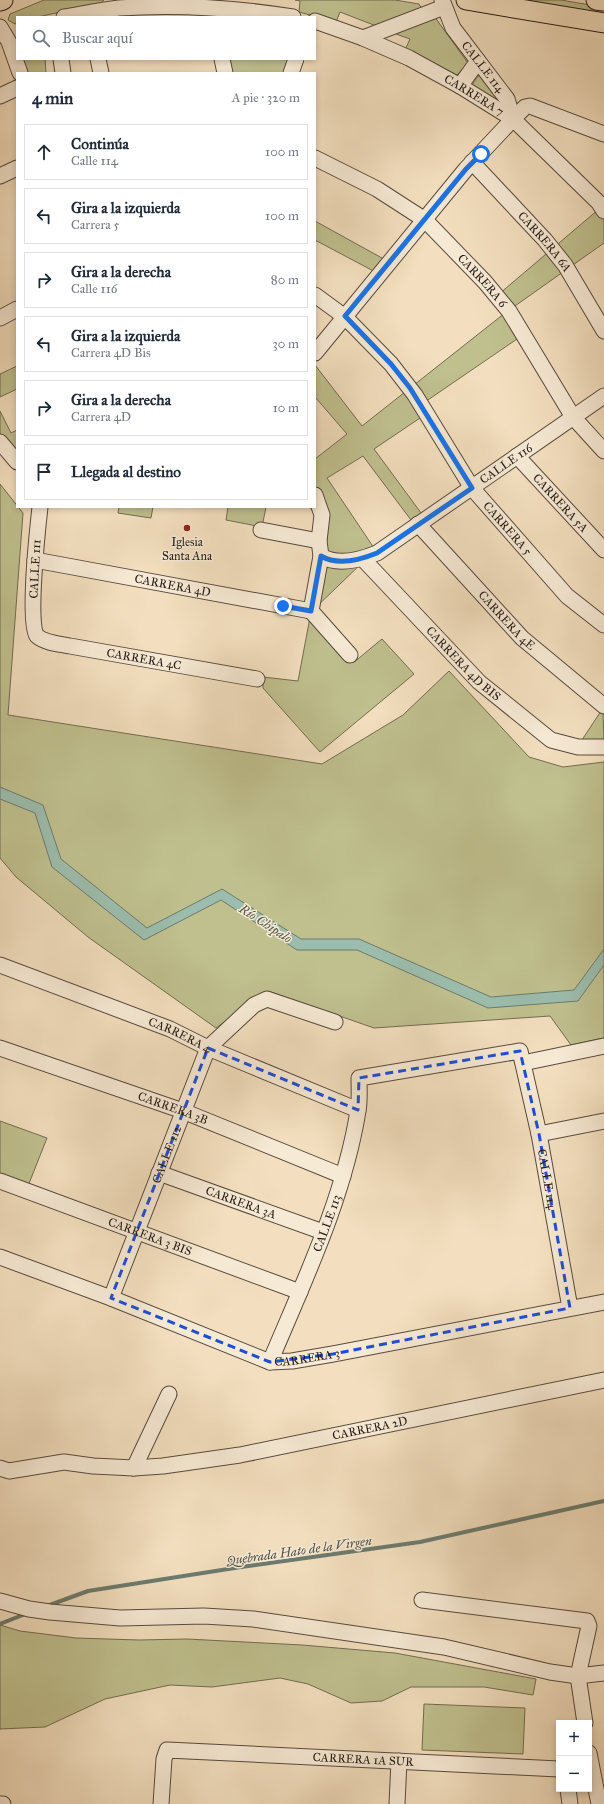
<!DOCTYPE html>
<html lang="es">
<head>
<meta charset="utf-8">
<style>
	body { margin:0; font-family:"IM FELL Great Primer",serif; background:#f2f2f3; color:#1f2937 }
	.controls { position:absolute; right:12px; bottom:12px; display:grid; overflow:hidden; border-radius:0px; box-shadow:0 2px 6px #0003 }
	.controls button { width:36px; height:36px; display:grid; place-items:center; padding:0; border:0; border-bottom:1px solid #e0e1e3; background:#fff; color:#1f2937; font:20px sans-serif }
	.stop { position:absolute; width:12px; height:12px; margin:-9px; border:3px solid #1a73e8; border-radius:50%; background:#fff }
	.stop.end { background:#1a73e8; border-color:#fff; box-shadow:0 1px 4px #0008 }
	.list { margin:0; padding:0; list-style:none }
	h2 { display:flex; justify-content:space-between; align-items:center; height:52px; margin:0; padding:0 16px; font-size:17px }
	h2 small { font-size:13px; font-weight:400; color:#747a83 }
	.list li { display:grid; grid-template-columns:26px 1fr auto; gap:12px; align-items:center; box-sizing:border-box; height:56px; margin:0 8px 8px; padding:0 8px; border:1px solid #e0e1e3; border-radius:0px }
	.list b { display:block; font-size:15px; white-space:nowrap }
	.list p { margin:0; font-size:13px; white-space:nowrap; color:#747a83 }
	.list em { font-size:13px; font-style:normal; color:#747a83 }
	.icon { flex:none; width:22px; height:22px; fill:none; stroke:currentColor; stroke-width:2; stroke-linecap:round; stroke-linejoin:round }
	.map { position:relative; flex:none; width:604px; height:1804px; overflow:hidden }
	.search { position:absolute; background:#fff; box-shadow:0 2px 6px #0003; left:16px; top:16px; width:300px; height:44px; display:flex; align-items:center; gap:10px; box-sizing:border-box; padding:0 14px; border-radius:0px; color:#747a83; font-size:15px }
	.panel { position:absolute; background:#fff; box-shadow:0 2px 6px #0003; left:16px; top:72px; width:300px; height:436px; border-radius:0px }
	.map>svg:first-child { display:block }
	.green { fill:#c0c08f; stroke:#726c51 }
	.water { fill:#9cbdad; stroke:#6c7b6f }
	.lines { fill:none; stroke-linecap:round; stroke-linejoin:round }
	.stream { stroke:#6c7b6f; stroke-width:4 }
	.minor-casing { stroke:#584a3e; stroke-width:17 }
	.major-casing { stroke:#241913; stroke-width:21 }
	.minor { stroke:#f7ead5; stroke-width:15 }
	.major { stroke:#f3dfbf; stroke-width:19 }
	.route { stroke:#1a73e8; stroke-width:5 }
	.marked { fill:none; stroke:#1d4ed8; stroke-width:3; stroke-dasharray:8 5; stroke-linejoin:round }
	.poi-dot { fill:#8f2418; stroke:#f7ead5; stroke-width:1.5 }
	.labels { text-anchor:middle; stroke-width:3; stroke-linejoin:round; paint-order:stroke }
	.street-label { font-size:12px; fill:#241913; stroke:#f7ead5 }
	.poi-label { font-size:12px; fill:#241913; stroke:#f7ead5 }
	.water-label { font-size:13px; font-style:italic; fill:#4e5249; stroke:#f7ead5 }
</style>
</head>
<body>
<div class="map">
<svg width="604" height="1804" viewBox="0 0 604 1804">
	<rect width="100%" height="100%" fill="#f3dfbf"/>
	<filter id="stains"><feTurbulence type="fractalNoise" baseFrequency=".005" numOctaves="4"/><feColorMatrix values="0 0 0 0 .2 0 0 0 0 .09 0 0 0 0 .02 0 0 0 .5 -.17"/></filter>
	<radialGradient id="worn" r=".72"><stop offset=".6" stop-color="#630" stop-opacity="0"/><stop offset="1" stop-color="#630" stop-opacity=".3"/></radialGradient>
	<!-- green -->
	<g class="green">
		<polygon points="44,0 104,0 101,3 38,17 17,17 17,23 15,24 8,20 10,14"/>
		<polygon points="295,0 395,0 419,4 422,9 379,27 340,12 336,22 299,12 300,1"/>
		<polygon points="516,0 561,0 602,7 600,14"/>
		<polygon points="434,16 468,63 457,75 405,50 410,39 396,34 395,32"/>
		<polygon points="21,59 45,59 46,73 24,73"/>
		<polygon points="217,59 290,59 287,73 219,73"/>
		<polygon points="478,76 480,76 499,101 499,103 472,85"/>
		<polygon points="599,209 604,216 604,243 505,313 520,337 419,406 423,416 374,449 427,521 417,528 363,456 327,478 378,554 364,561 311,612 353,663 382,639 414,674 320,752 263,688 263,677 298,681 311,612 318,509 305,507 315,507 315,459 347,434 315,397 315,365 362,426 505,313 492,300"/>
		<polygon points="315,221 391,263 381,275 315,240"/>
		<polygon points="17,366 17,389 0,397 0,374"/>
		<polygon points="0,411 11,433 17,430 17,469 0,450"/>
		<polygon points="0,484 23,513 8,715 322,764 403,715 449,671 529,757 563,767 604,762 604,1038 571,1045 550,1016 374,1028 268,991 216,1028 88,937 16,877 0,858"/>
		<polygon points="119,507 153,507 151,518 118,513"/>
		<polygon points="228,507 266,507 262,527 226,520"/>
		<polygon points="603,708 604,747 576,749"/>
		<polygon points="0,1121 47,1138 28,1186 0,1175"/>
		<polygon points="0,1625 20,1631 76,1638 139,1640 187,1639 302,1645 395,1653 536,1679 533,1695 484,1687 411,1687 382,1701 351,1703 308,1684 280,1678 212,1687 170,1685 105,1699 45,1727 0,1729"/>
		<polygon points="424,1704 525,1708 523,1754 422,1750"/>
	</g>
	<!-- water -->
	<polygon class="water" points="0,787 43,805 61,859 147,928 222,889 301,939 359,939 491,997 574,990 604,949 604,965 578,1001 488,1008 357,950 297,950 221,900 144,940 52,867 35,813 0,799"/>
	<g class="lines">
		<!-- stream -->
		<g class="stream">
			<polyline points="47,1606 88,1591 241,1567 420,1542 604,1501"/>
			<polyline points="0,1624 28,1613"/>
		</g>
		<defs>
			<g id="minor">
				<path d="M 64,17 C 82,14 101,10 119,8 C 176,4 236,8 293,17"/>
				<path id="s1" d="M 315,21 L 363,38 L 409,58 L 460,86 L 513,119 L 599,203 L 604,211"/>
				<polyline points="0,27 9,42 20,73"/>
				<polyline points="363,38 444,7"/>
				<polyline points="61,59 63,73"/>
				<polyline points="98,59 101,73"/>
				<polyline points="222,59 225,73"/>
				<polyline points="291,73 296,59"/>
				<polyline points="460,86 478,61"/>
				<polyline points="0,96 17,88"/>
				<polyline points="513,119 525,107 530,106 604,134"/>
				<path id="s2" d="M 315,158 L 377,189 L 425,220 L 485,282 L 509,311 L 573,417 L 604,451"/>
				<path id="s3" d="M 472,162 L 545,240 L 565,265 L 604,331"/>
				<polyline points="0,176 17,168"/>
				<path id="s4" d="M 315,295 L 345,317 L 391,364 L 415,395 L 472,488 L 567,596 L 604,625"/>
				<polyline points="0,318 17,309"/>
				<polyline points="315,353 466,169 513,119 507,99 453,28 442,0"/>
				<polyline points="0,442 17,462"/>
				<path id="s5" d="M 517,456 L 604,550"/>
				<path id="s6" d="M 40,507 C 38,525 27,627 37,636 C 45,643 60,644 70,646 L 257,679"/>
				<path id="s7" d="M 418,524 L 522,638 L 604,706"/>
				<polyline points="261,530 319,541"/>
				<path id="s8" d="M 321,556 C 338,566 360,560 377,553 L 604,396"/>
				<path id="s9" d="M 363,559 L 479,682 L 551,740 L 578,747 L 604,747"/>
				<path id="s10" d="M 35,560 L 311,611"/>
				<polyline points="311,611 321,556 319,541 322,515 315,495"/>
				<polyline points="311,611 350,655"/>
				<path id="s11" d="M 0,965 L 170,1029 L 208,1048 L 358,1110"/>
				<path id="s12" d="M 0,1048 L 183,1111 L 343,1176"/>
				<polyline points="523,1063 604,1046"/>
				<polyline points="539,1134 604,1121"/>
				<path id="s13" d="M 159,1173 L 323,1232"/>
				<path id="s14" d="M 0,1181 L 300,1292"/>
				<path id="s15" d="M 0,1257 L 111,1298 L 270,1362 L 292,1361 L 333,1354 L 604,1302"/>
				<path id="s16" d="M 111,1298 L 208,1048 L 254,1005 L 267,999 L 335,1022"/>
				<path id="s17" d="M 270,1362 C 304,1281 344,1198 358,1111 C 360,1100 359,1089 359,1078 L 520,1051 L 539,1134 L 570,1308"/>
				<path id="s18" d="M 0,1468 L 9,1471 L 64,1462 L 93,1466 L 134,1468 L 163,1466 L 240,1455 L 604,1380"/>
				<polyline points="134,1468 169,1394"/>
				<polyline points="422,1600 587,1621 589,1626 578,1676 585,1723"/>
				<polyline points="0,1601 29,1609 50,1612 120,1618 204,1616 253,1619 444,1647 550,1672 578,1676 604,1673"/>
				<polyline points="589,1753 599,1804"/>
				<polyline points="568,1789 570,1804"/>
				<polyline points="0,1804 3,1804"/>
				<path id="s19" d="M 161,1804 L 164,1759 L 167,1750 L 559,1769"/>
				<polyline points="397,1804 399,1761"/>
			</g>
			<g id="major">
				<polyline points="466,0 604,23"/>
				<polyline points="596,0 604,1"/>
				<polyline points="0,1 3,0"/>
			</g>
		</defs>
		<!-- minor casing -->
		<use href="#minor" class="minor-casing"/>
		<!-- major casing -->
		<use href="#major" class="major-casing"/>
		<!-- minor -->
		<use href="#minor" class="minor"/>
		<!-- major -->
		<use href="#major" class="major"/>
	</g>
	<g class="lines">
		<!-- route -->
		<path class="route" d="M 283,606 L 311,611 L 321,556 C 338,566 360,560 377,553 L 472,488 L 410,388 L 391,364 L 345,316 L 466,169 L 481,154"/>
	</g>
	<!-- marked area -->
	<path class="marked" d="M 208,1048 L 358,1110 L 359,1078 L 520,1051 L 539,1134 L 570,1308 L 333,1354 L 270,1362 L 111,1298 Z"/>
	<!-- markers -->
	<circle class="poi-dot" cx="187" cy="528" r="4"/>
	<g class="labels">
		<!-- street labels -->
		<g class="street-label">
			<text transform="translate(483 67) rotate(52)" y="4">CALLE 114</text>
			<text dy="4" stroke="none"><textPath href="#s1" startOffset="176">CARRERA 7</textPath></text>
			<text dy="4" stroke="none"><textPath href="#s3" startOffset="108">CARRERA 6A</textPath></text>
			<text dy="4" stroke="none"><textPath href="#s2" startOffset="210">CARRERA 6</textPath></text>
			<text dy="4" stroke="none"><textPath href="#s8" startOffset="215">CALLE 116</textPath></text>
			<text dy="4" stroke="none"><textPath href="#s5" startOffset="64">CARRERA 5A</textPath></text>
			<text dy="4" stroke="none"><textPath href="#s4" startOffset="305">CARRERA 5</textPath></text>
			<text transform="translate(35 569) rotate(-87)" y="4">CALLE 111</text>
			<text dy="4" stroke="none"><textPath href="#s10" startOffset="140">CARRERA 4D</textPath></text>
			<text dy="4" stroke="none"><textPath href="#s7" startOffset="131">CARRERA 4E</textPath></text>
			<text dy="4" stroke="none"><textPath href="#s6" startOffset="240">CARRERA 4C</textPath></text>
			<text dy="4" stroke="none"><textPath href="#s9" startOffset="145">CARRERA 4D BIS</textPath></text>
			<text dy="4" stroke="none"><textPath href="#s11" startOffset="193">CARRERA 4</textPath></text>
			<text dy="4" stroke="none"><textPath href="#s12" startOffset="183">CARRERA 3B</textPath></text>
			<text dy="4" stroke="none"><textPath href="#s16" startOffset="154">CALLE 112</textPath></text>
			<text dy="4" stroke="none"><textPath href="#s17" startOffset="594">CALLE 114</textPath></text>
			<text dy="4" stroke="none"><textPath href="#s13" startOffset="87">CARRERA 3A</textPath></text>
			<text dy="4" stroke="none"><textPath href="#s17" startOffset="150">CALLE 113</textPath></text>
			<text dy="4" stroke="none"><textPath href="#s14" startOffset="160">CARRERA 3 BIS</textPath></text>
			<text dy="4" stroke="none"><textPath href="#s15" startOffset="327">CARRERA 3</textPath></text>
			<text dy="4" stroke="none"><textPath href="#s18" startOffset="375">CARRERA 2D</textPath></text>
			<text dy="4" stroke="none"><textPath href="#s19" startOffset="251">CARRERA 1A SUR</textPath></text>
		</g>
		<!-- poi labels -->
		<g class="poi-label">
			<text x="187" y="546">Iglesia<tspan x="187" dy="14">Santa Ana</tspan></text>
		</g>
		<!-- water labels -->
		<g class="water-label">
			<text transform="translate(266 923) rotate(33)" y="5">Río Chipalo</text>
			<text transform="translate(299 1550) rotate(-8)" y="5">Quebrada Hato de la Virgen</text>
		</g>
	</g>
	<rect width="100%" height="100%" filter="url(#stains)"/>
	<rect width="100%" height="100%" fill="url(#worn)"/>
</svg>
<div class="controls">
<button>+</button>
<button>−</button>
</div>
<div class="stop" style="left:481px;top:154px"></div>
<div class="stop end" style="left:283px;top:606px"></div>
<div class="search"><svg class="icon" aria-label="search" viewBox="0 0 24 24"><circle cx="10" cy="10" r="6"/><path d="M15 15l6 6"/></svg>Buscar aquí</div>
<section class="panel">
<h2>4 min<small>A pie · 320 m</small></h2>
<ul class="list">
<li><svg class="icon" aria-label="ahead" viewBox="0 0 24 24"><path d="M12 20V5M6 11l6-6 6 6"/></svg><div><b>Continúa</b><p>Calle 114</p></div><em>100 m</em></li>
<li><svg class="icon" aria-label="left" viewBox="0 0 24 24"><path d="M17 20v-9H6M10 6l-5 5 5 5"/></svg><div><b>Gira a la izquierda</b><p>Carrera 5</p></div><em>100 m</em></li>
<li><svg class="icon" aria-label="right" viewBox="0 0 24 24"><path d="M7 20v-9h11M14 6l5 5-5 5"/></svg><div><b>Gira a la derecha</b><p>Calle 116</p></div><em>80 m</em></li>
<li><svg class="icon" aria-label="left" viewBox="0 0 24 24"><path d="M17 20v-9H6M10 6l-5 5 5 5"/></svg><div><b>Gira a la izquierda</b><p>Carrera 4D Bis</p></div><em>30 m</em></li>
<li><svg class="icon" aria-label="right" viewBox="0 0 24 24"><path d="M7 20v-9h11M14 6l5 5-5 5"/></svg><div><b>Gira a la derecha</b><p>Carrera 4D</p></div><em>10 m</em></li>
<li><svg class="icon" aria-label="arrive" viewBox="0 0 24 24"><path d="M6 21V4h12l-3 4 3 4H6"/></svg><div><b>Llegada al destino</b></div></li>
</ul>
</section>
</div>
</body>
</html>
